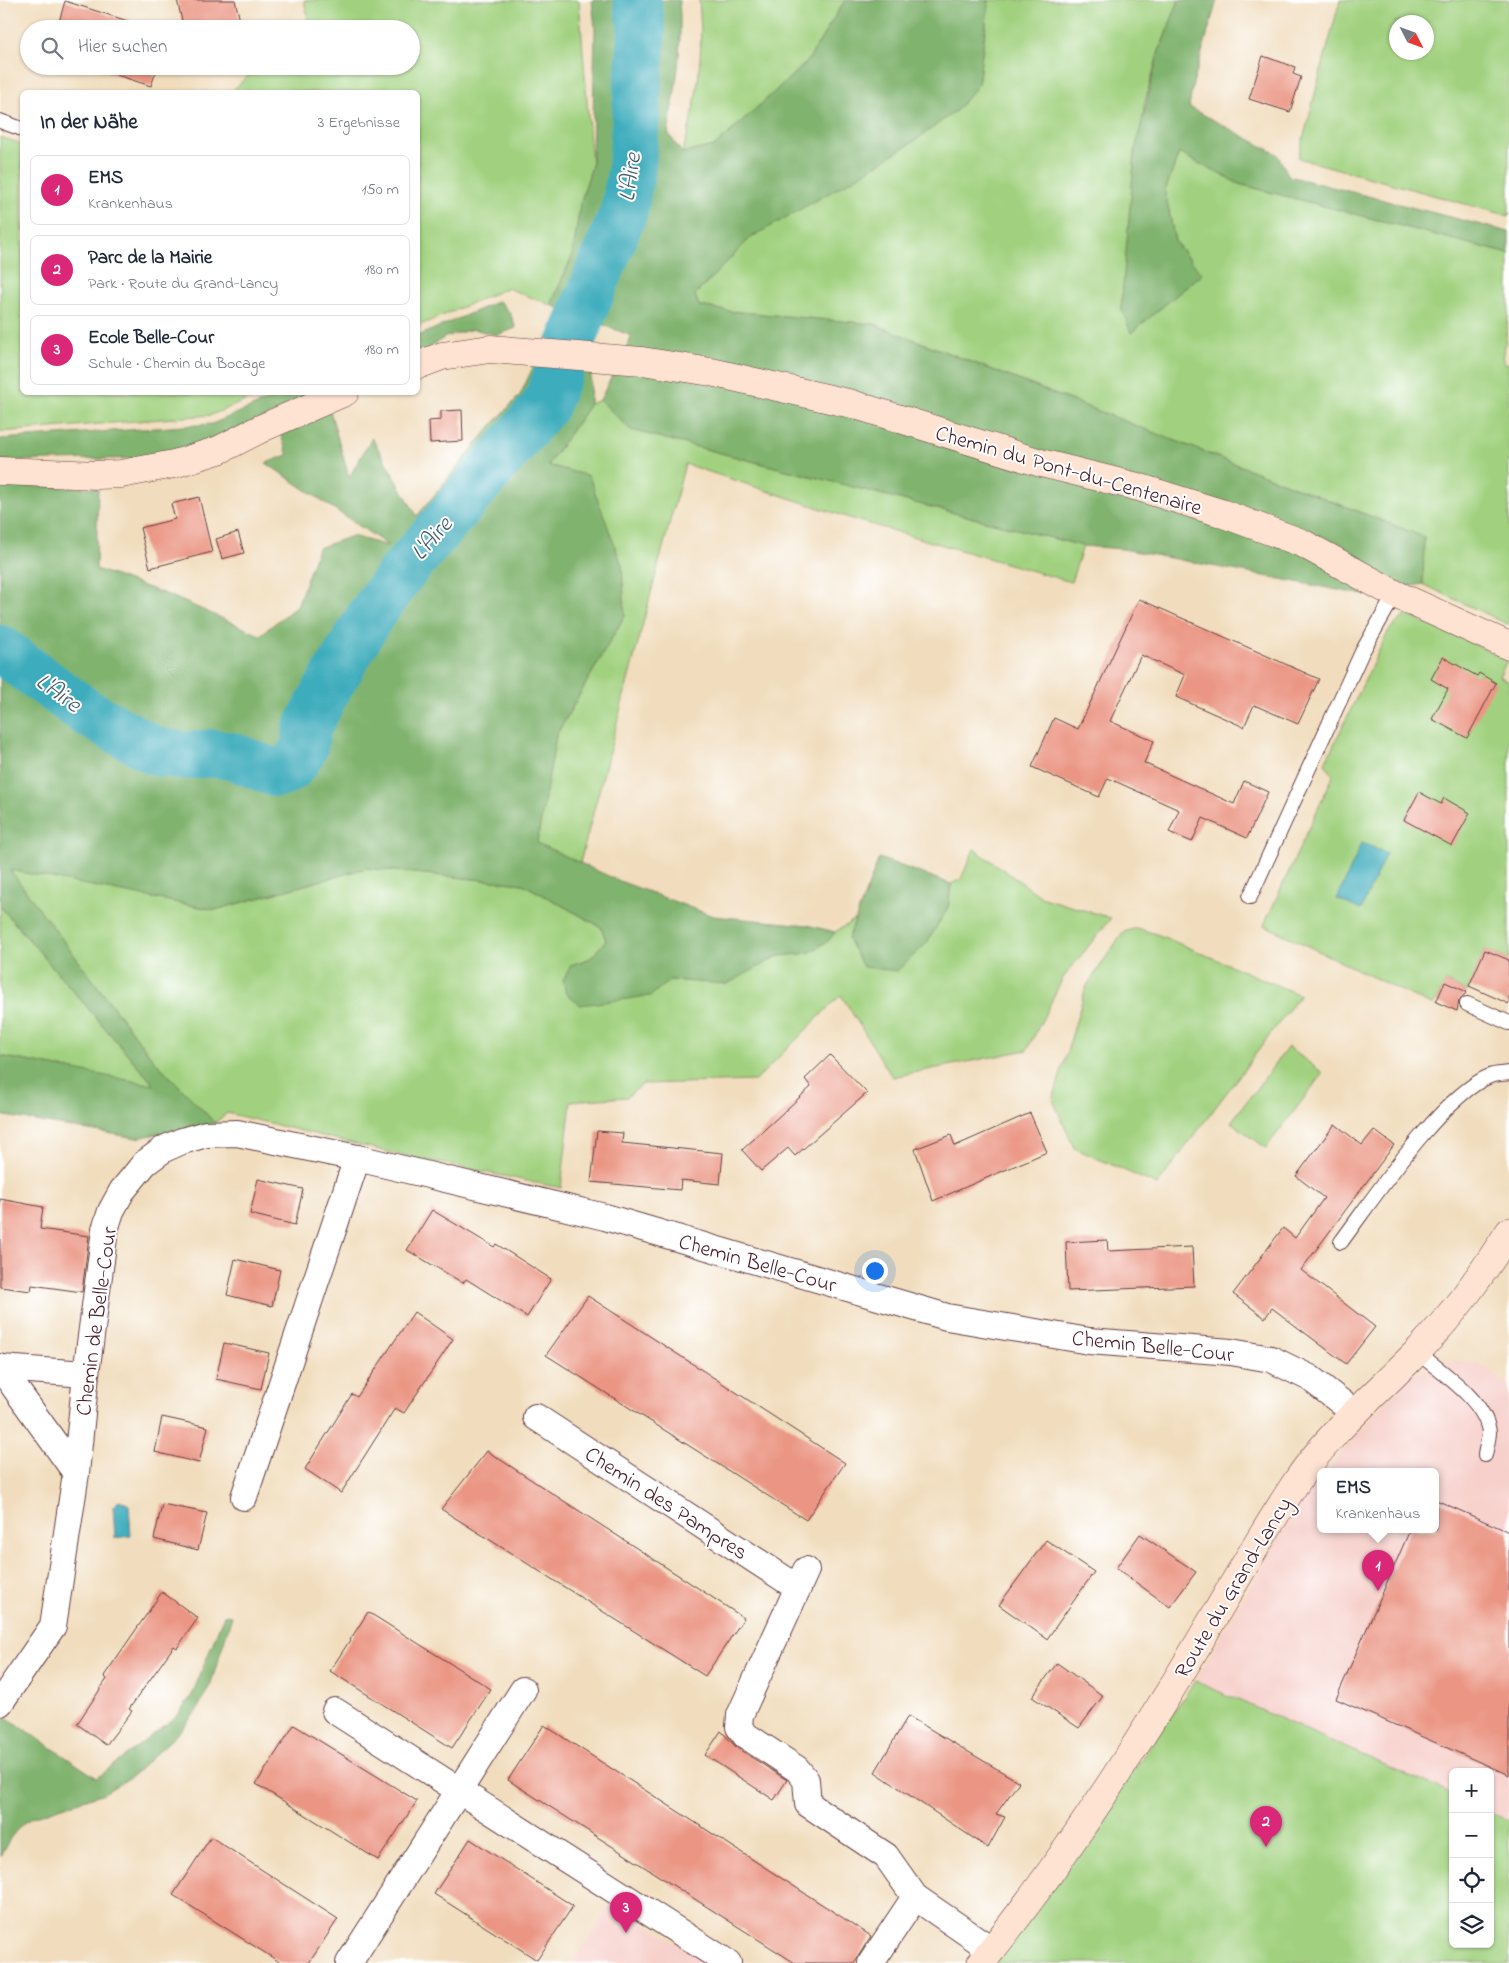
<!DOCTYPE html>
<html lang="de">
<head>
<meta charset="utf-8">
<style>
	body { margin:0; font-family:"Indie Flower",sans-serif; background:#f2f2f3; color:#1f2937 }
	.controls { position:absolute; right:15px; bottom:15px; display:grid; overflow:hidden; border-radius:8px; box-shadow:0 1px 4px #0004 }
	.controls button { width:45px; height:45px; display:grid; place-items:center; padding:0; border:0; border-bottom:1px solid #e0e1e3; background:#fff; color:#1f2937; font:25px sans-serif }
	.compass { position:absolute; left:1389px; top:15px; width:45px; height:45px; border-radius:50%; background:#fff; box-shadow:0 1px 4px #0004; rotate:132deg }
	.you { position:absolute; left:874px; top:1270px; width:18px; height:18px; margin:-12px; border:4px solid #fff; border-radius:50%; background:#1a73e8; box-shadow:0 0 0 8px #1a73e833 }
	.badge { display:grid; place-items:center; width:32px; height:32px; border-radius:50%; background:#db2777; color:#fff; font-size:16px; font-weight:700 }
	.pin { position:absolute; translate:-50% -41px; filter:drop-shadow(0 1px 2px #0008) }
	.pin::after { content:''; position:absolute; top:26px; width:18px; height:15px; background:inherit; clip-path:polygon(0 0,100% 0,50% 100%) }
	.popup { position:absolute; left:1317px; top:1468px; width:122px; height:65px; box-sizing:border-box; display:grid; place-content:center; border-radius:8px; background:#fff; filter:drop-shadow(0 1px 4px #0005); font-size:16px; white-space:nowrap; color:#747a83 }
	.popup b { font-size:19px; color:#1f2937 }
	.popup::after { content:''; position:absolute; left:50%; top:100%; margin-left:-10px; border:10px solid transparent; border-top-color:#fff }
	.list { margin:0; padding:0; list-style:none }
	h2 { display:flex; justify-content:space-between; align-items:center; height:65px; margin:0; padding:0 20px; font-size:21px }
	h2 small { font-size:16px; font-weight:400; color:#747a83 }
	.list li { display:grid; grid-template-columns:32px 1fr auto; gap:15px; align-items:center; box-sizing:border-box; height:70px; margin:0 10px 10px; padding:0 10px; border:1px solid #e0e1e3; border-radius:8px }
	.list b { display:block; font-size:19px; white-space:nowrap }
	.list p { margin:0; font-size:16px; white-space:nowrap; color:#747a83 }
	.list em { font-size:16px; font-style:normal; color:#747a83 }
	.icon { flex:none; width:28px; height:28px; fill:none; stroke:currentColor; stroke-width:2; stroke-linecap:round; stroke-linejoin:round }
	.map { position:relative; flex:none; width:1509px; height:1963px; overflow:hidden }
	.search { position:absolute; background:#fff; box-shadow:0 1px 4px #0004; left:20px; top:20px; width:400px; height:55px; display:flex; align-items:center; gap:12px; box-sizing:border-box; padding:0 18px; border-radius:28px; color:#747a83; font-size:19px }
	.panel { position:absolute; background:#fff; box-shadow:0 1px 4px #0004; left:20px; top:90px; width:400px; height:305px; border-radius:8px }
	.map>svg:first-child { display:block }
	.built { fill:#f7d0cb }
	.green { fill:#a1d17f; stroke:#767855; fill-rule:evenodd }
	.forest { fill:#80b36e; stroke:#65694c }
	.water { fill:#3eacbc; stroke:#446674 }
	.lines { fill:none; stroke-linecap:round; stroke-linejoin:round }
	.river { stroke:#3eacbc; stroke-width:48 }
	.building { fill:#eb9684 }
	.lane-casing { stroke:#633c41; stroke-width:16 }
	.street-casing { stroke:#633c41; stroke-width:28 }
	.secondary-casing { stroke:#633c41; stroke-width:29 }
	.lane { stroke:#fff; stroke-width:14 }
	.street { stroke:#fff; stroke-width:26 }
	.secondary { stroke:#fee3d2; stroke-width:28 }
	.labels { text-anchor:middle; stroke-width:4; stroke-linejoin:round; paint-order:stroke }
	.street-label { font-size:22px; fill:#4a1f2b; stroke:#fff }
	.water-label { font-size:24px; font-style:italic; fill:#455e6c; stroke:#fff }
</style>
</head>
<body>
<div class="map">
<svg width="1509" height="1963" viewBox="0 0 1509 1963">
	<rect width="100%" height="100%" fill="#fff"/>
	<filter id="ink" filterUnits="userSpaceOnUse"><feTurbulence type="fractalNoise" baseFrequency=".02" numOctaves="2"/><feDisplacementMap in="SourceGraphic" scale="10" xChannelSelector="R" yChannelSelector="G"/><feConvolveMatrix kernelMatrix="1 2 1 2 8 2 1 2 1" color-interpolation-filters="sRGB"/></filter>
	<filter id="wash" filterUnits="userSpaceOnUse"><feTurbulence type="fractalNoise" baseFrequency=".0096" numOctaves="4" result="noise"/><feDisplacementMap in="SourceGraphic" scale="20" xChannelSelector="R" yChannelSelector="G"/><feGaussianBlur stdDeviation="1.12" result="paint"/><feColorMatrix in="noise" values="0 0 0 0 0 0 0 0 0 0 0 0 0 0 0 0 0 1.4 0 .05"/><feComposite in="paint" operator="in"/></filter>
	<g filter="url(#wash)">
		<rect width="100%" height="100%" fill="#f1ddbd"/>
		<!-- built -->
		<g class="built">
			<polygon points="1454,1361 1479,1363 1509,1385 1509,1820 1490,1812 1490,1772 1453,1772 1453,1795 1195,1681 1300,1501 1320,1478 1320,1530 1436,1530 1436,1472 1325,1472 1410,1375"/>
			<polygon points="612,1902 707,1963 573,1963"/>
		</g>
		<!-- green -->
		<g class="green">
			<polygon points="304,0 579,0 592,166 580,204 573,254 551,305 507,288 418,326 418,92 231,92 258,66 411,66 411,29 297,29 308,18"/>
			<path d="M 699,0 L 845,0 L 807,62 L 715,146 L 682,153 C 698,103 704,53 699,0 Z"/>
			<polygon points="989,0 1179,0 1158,54 1144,105 1131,332 1202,274 1175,242 1165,191 1179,153 1239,184 1509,254 1509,310 1503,362 1509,364 1509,625 1423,584 1424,537 874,324 728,311 699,306 695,295 750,238 916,140 978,85"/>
			<path d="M 1340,0 L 1509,0 L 1509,216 L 1298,158 ZM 1396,22 L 1426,22 L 1426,52 L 1396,52 Z"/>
			<polygon points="0,137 22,144 22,392 264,393 211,415 0,432"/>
			<polygon points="600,400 631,430 1083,546 1071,582 859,521 685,464 580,863 536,843 556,736 625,615 548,465 590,404"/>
			<polygon points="1406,615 1508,659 1499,676 1509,682 1509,960 1485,950 1467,992 1446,982 1433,1006 1264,925 1333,776 1325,763 1389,630"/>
			<polygon points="974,849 1043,898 1111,918 1063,978 1027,1050 892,1077 841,995 755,1081 643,1084 627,1097 571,1101 561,1188 397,1154 227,1113 215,1123 151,1057 9,869 215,910 366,868 523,884 601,927 606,940 591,958 571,965 650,996 670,980 727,984 778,956 809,953 829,940 835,932 856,919 848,939 948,908 951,884 961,879"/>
			<polygon points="0,906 155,1086 0,1056"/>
			<polygon points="1137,928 1159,935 1300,995 1157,1185 1074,1148 1053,1100 1086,987 1123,932"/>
			<polygon points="1288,1047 1323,1073 1266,1148 1231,1122"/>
			<polygon points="1195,1681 1453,1795 1453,1944 1490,1944 1490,1812 1509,1820 1509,1963 993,1963 1061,1875"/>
		</g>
		<!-- forest -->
		<g class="forest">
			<path d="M 592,0 L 679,0 C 683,45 676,89 668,133 L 682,153 L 715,146 L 807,62 L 845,0 L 989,0 L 978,85 L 957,110 L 916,140 L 852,180 L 750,238 L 695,295 L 699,306 L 728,311 L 873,324 L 1424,537 L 1423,584 L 1364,595 L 1123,549 L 1083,546 L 631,430 L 600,400 L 632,336 L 551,305 L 573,254 L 580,204 L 592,166 L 595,28 Z"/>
			<polygon points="1179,0 1217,0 1193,84 1189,107 1277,154 1289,176 1509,232 1509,254 1239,184 1179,153 1165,191 1175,242 1202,274 1131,333 1121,308 1135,150 1158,54"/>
			<polygon points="499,301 510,313 516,328 497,335 473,329 445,337 418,356 418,336"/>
			<polygon points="535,363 591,372 590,404 548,465 589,476 622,565 625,615 556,736 537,843 617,880 713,916 807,925 835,932 829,940 809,953 778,956 727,984 670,980 650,996 580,1005 566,994 563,981 571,965 591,958 606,940 601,927 523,884 366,868 215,910 10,870 151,1057 215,1123 136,1138 0,1115 0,1056 154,1085 0,906 0,485 98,488 96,569 171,596 260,635 297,606 318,548 352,536 389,546 266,463 288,455 280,433 330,411 349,477 372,438 417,516 492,425 520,395"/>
			<polygon points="285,393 327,393 212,439 154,458 0,461 0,439 212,424"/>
			<polygon points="879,858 951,884 948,908 926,944 897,971 863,967 848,939"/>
			<polygon points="224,1615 232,1616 211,1683 196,1712 178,1733 131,1777 104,1793 33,1817 22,1824 11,1837 0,1856 0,1725 6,1717 97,1778 178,1715 192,1695"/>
		</g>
		<!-- water -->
		<g class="water">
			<polygon points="1362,843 1386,853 1361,910 1337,899"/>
			<polygon points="120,1500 129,1505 131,1536 115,1538 113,1506"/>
		</g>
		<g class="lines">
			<!-- river -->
			<polyline class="river" points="0,649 86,712 157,752 186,756 212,753 232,756 275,773 282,773 290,768 297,760 304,748 307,729 325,693 371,615 398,577 545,406 624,211 632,167 642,31 637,0"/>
		</g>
		<g id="blocks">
			<!-- building -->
			<g class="building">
				<polygon points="177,0 235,0 242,29 184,29"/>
				<polygon points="65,1 153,29 57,29"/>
				<polygon points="1263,56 1295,67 1293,74 1301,77 1290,112 1249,99"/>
				<polygon points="88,66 158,66 151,86"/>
				<polygon points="462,410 463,441 430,443 429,421 441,420 441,411"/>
				<polygon points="199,497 212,552 150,568 140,528 175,519 171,504"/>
				<polygon points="238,532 244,553 222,559 216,539"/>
				<polygon points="1139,599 1319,679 1298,724 1254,705 1244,727 1176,697 1185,675 1141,655 1110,721 1154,741 1144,763 1234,804 1244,781 1268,792 1247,838 1203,818 1192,842 1169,832 1179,810 1108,778 1099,797 1032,767 1054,718 1078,729"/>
				<polygon points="1443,657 1477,676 1479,673 1496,683 1467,738 1432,719 1448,689 1431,679"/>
				<polygon points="1419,792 1441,804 1444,798 1470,813 1452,846 1404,820"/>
				<polygon points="1485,950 1509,960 1509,1004 1469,986"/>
				<polygon points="1445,982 1467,992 1459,1000 1457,1011 1436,1002"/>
				<polygon points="830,1055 867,1093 795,1156 788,1148 761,1171 742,1150 811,1087 805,1079"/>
				<polygon points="1030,1113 1047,1152 933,1201 915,1149 951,1135 955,1146"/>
				<polygon points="1335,1124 1362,1145 1374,1130 1394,1145 1301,1270 1375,1327 1346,1364 1272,1308 1265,1318 1233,1294 1283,1228 1295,1238 1324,1198 1296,1176"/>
				<polygon points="597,1131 623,1133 622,1143 723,1153 720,1184 681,1180 680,1190 591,1182"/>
				<polygon points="258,1179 303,1189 295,1225 250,1214"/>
				<polygon points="0,1199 43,1207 40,1229 89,1236 82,1292 32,1285 31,1291 0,1287"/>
				<polygon points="432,1210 494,1247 496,1244 551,1279 527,1317 466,1279 463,1283 407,1250"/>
				<polygon points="1107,1240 1108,1251 1192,1247 1194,1286 1068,1291 1066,1242"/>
				<polygon points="235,1259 280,1270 272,1306 227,1295"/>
				<polygon points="588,1296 845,1463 806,1520 546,1355"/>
				<polygon points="414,1312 453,1339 404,1413 395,1408 341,1493 305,1469 352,1394 357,1397"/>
				<polygon points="224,1343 269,1353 261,1389 216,1379"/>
				<polygon points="162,1417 208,1427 199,1463 155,1452"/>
				<polygon points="487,1451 744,1618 705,1676 441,1509"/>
				<polygon points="1436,1500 1509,1532 1509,1775 1336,1699 1410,1530 1436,1530"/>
				<polygon points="162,1504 207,1513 198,1550 154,1539"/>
				<polygon points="1140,1534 1196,1572 1170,1607 1116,1568"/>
				<polygon points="1046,1540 1094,1572 1047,1639 999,1605"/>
				<polygon points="162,1592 198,1618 177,1648 174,1646 129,1709 132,1711 106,1745 77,1724 107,1679 104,1676"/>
				<polygon points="368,1612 491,1689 452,1748 330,1671"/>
				<polygon points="1057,1663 1103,1696 1079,1728 1032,1697"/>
				<polygon points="908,1716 1019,1782 996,1814 1005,1817 988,1848 875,1772"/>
				<polygon points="294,1725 417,1801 378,1860 256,1784"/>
				<polygon points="544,1725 871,1936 854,1963 795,1963 508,1780"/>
				<polygon points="721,1731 737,1748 787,1780 774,1800 705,1755"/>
				<polygon points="211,1837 338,1919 309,1963 281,1963 173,1895"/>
				<polygon points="470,1839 573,1906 537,1960 434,1894"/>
			</g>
		</g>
	</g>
	<g filter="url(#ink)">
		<use href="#blocks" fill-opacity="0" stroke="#633c41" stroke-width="1"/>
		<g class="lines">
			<defs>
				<g id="lane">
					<polyline points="0,121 22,129"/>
					<polyline points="1250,897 1362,652 1395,594"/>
					<polyline points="1467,1004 1509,1023"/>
					<path d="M 1341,1242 C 1373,1199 1442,1095 1490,1076 C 1496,1074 1503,1074 1509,1073"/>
					<path d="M 1417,1352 C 1441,1372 1485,1400 1489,1432 C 1489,1439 1486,1448 1485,1455"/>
				</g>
				<g id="street">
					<polyline points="0,1367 76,1473"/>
					<polyline points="1,1368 86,1374"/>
					<polyline points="536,1417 798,1588"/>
					<polyline points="244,1497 357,1158"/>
					<polyline points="806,1570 740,1715 739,1727 745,1735 797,1769 806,1780 808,1804 886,1856 915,1897 992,1950"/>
					<polyline points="0,1703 53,1626 76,1473 86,1374 105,1230 111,1211 122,1191 145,1163 164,1149 182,1141 206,1134 237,1133 357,1158 605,1217 947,1317 1089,1341 1231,1352 1271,1359 1310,1378 1355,1413"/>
					<polyline points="335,1711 728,1963"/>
					<polyline points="349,1963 523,1690"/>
					<polyline points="871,1963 915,1897"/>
				</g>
				<g id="secondary">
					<polyline points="418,365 442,356 490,349 642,361 711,372 852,404 1041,463 1138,487 1221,513 1302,543 1395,594 1509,646"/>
					<polyline points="0,471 98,475 121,474 174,464 219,450 262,428 345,392"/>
					<path d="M 981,1963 C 1048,1881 1107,1791 1163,1702 C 1208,1630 1248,1555 1295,1484 C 1328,1433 1376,1394 1418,1351 C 1455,1312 1480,1277 1509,1232"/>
				</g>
			</defs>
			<!-- lane casing -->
			<use href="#lane" class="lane-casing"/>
			<!-- street casing -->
			<use href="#street" class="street-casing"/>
			<!-- secondary casing -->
			<use href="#secondary" class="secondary-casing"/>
			<!-- lane -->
			<use href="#lane" class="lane"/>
			<!-- street -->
			<use href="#street" class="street"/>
			<!-- secondary -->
			<use href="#secondary" class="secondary"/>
		</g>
	</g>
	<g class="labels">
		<!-- street labels -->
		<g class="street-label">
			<text transform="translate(1069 469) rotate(16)" y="8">Chemin du Pont-du-Centenaire</text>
			<text transform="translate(758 1262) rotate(16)" y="8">Chemin Belle-Cour</text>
			<text transform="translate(95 1321) rotate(-82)" y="8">Chemin de Belle-Cour</text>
			<text transform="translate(1153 1345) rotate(6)" y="8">Chemin Belle-Cour</text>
			<text transform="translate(667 1502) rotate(33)" y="8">Chemin des Pampres</text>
			<text transform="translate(1232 1587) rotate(-59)" y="8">Route du Grand-Lancy</text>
		</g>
		<!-- water labels -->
		<g class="water-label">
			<text transform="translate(629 177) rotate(-82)" y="8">L'Aire</text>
			<text transform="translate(431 538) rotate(-49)" y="8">L'Aire</text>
			<text transform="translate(59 692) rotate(36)" y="8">L'Aire</text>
		</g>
	</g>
</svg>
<div class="controls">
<button>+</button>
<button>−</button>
<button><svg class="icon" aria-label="locate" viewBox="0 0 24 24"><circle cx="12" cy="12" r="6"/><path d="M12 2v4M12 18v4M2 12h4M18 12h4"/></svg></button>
<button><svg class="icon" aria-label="layers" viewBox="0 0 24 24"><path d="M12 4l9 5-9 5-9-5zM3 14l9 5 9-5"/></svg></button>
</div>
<svg class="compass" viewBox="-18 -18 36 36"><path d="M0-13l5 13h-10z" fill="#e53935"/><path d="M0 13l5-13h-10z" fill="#747a83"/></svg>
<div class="you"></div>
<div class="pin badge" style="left:1378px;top:1591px">1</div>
<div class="popup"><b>EMS</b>Krankenhaus</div>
<div class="pin badge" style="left:1266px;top:1847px">2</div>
<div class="pin badge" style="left:626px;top:1933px">3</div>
<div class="search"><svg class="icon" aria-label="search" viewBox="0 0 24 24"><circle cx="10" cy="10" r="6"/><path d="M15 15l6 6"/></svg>Hier suchen</div>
<section class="panel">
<h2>In der Nähe<small>3 Ergebnisse</small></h2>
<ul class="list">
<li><span class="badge">1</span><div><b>EMS</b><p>Krankenhaus</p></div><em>150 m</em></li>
<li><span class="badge">2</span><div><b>Parc de la Mairie</b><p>Park · Route du Grand-Lancy</p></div><em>180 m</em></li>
<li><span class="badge">3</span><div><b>Ecole Belle-Cour</b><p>Schule · Chemin du Bocage</p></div><em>180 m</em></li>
</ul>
</section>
</div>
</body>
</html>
